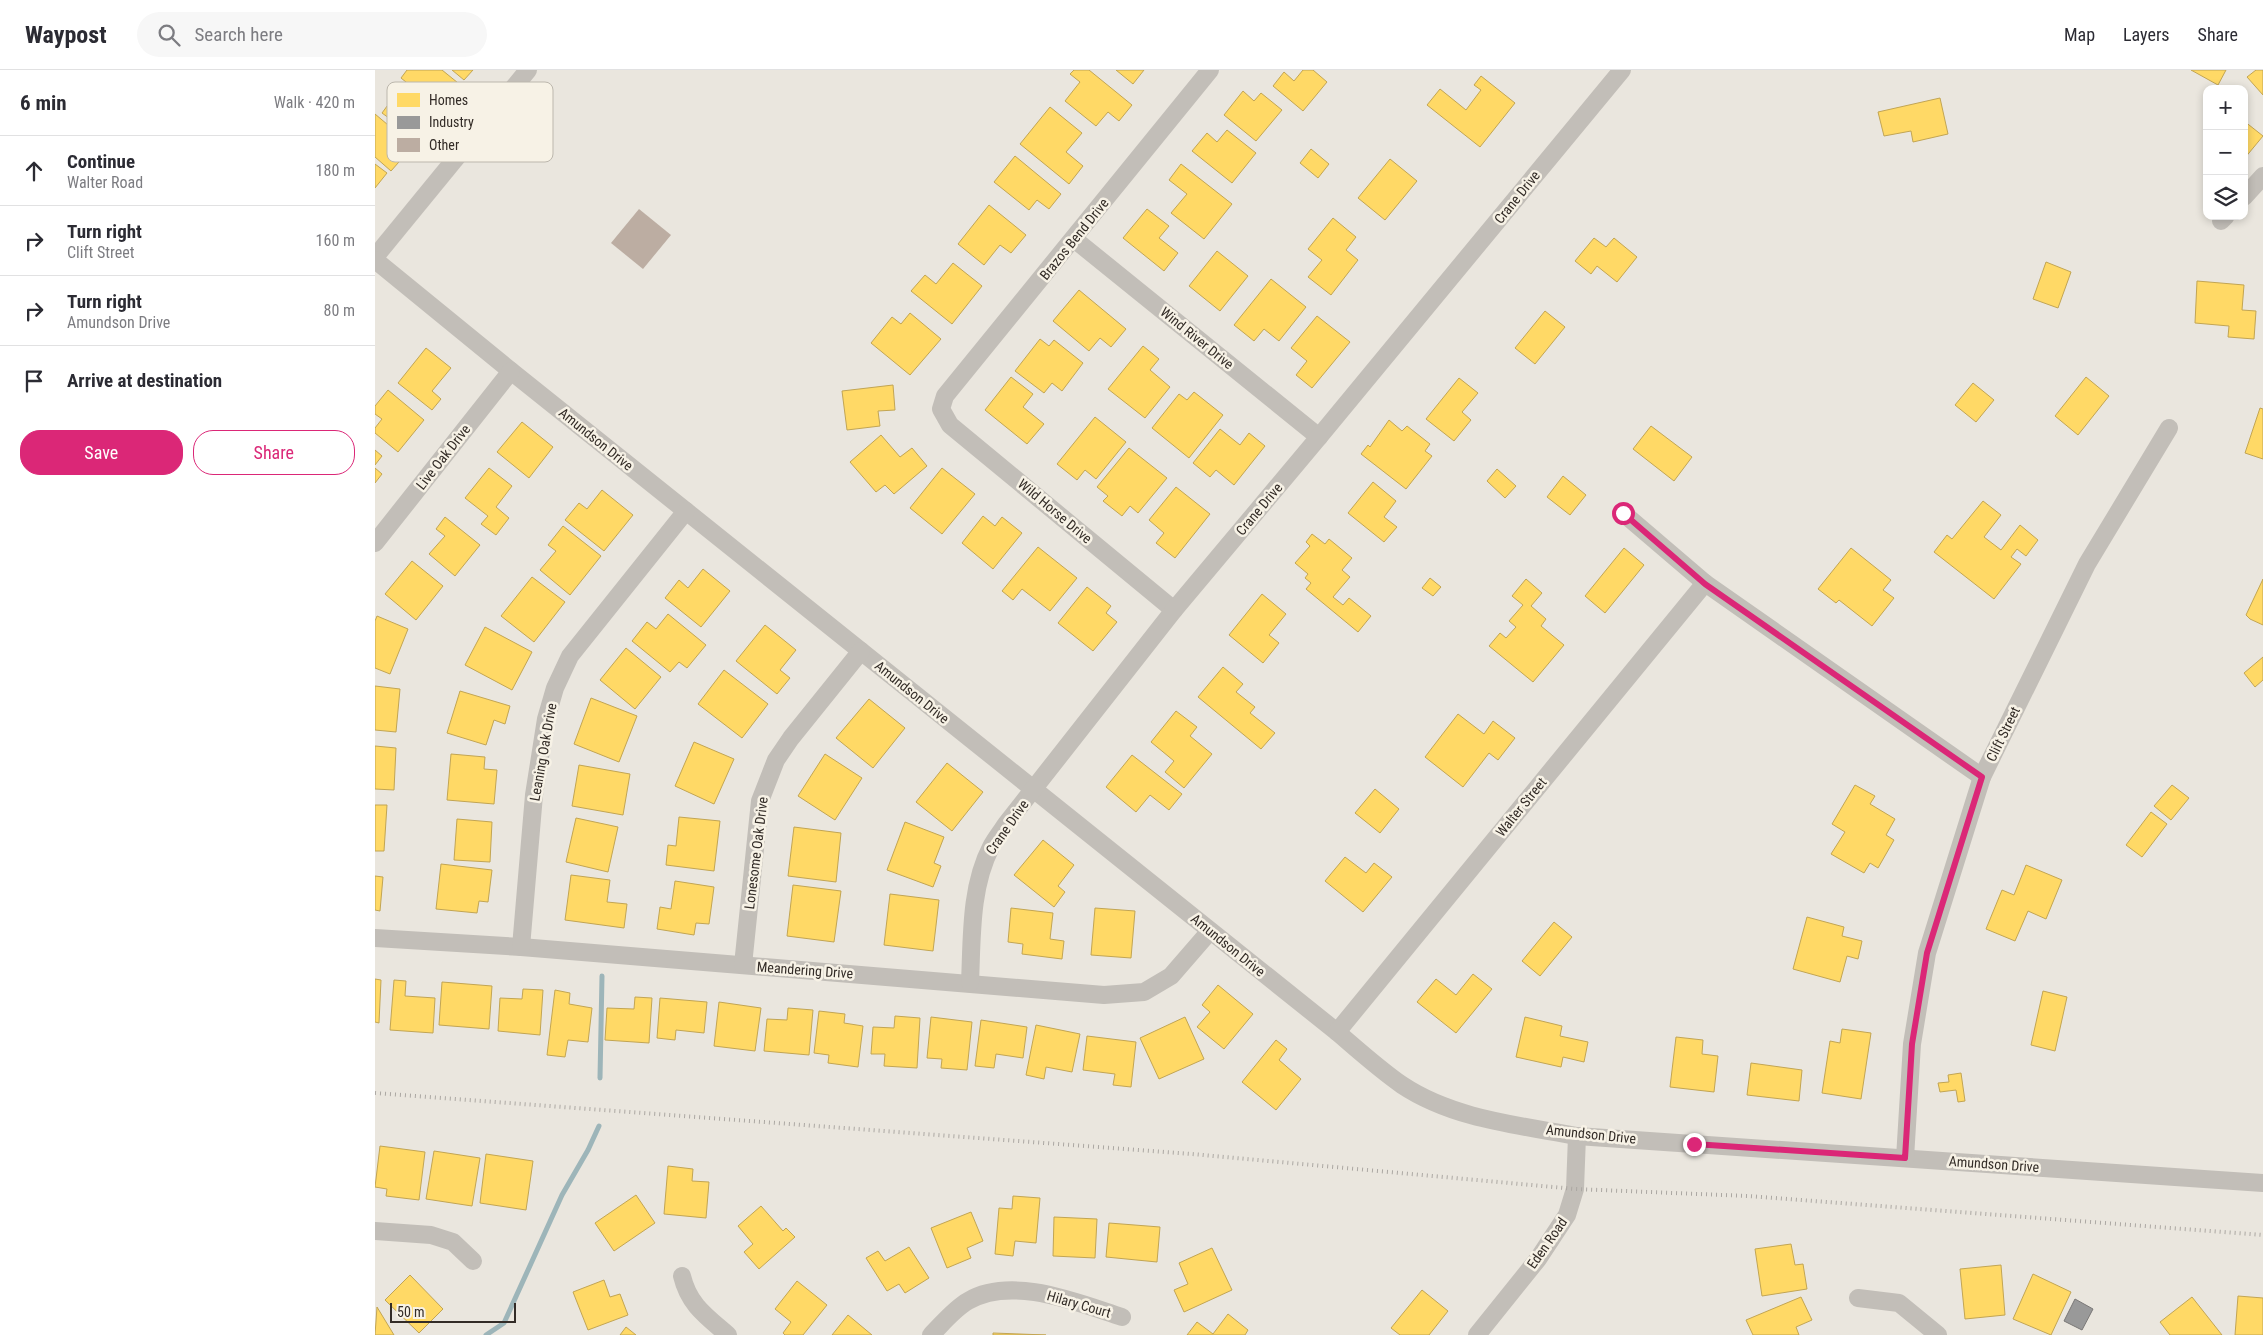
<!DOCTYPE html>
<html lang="en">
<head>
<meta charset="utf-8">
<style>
	body { margin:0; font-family:"Roboto Condensed",sans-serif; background:#f7f7f7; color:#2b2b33 }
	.controls { position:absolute; right:15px; top:15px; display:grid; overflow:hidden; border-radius:10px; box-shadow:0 2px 8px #0003 }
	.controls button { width:45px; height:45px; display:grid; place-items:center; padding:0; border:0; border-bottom:1px solid #e1e1e2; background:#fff; color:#2b2b33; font:25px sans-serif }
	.scale { position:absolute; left:15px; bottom:12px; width:126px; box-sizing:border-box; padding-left:5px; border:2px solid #332c27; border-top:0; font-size:14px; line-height:18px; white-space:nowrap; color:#332c27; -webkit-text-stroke:4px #f7f2e6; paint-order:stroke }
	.stop { position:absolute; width:15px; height:15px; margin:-11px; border:4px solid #db2777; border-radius:50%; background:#fff }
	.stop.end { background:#db2777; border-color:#fff; box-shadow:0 1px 5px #0008 }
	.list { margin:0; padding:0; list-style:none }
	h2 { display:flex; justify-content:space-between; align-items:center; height:65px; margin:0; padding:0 20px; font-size:21px }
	h2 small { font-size:16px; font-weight:400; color:#7c7c81 }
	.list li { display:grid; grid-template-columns:32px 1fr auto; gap:15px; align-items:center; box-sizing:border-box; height:70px; padding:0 20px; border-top:1px solid #e1e1e2 }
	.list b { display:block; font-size:19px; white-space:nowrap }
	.list p { margin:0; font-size:16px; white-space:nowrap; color:#7c7c81 }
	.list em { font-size:16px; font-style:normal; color:#7c7c81 }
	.actions { display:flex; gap:10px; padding:15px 20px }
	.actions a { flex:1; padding:11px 0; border:1px solid #db2777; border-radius:20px; text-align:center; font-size:18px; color:#db2777 }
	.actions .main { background:#db2777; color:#fff }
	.icon { flex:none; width:28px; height:28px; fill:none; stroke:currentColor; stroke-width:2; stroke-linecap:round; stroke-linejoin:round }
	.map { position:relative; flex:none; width:1888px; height:1265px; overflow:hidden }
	header { display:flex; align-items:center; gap:30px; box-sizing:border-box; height:70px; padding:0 25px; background:#fff; border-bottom:1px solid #e1e1e2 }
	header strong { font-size:24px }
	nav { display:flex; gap:28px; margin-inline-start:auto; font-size:18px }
	.search { width:350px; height:45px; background:#f7f7f7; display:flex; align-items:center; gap:12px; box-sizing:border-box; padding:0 18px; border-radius:28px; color:#7c7c81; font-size:19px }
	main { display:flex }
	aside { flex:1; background:#fff }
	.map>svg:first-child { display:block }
	.homes { fill:#ffd966; stroke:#c2a553 }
	.industry { fill:#999; stroke:#7a7877 }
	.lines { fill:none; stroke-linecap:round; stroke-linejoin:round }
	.stream { stroke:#9db5b9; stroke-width:5 }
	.building { fill:#bcada2 }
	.minor { stroke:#c2beb8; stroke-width:18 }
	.rail { stroke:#aba7a2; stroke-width:4; stroke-dasharray:1 4; stroke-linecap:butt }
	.route { stroke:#db2777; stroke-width:6 }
	.labels { text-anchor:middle; stroke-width:5; stroke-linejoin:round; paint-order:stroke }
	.street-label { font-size:14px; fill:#332c27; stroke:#f7f2e6 }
	.key { fill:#f7f2e6; stroke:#bcb7ad; stroke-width:1 }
	.key-label { font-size:14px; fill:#332c27 }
</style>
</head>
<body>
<header>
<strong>Waypost</strong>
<div class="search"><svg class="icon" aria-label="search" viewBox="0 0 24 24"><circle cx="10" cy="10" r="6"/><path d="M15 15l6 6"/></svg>Search here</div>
<nav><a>Map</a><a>Layers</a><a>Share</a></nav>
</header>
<main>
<aside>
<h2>6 min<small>Walk · 420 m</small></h2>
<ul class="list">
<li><svg class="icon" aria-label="ahead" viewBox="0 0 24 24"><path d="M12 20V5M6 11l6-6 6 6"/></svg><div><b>Continue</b><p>Walter Road</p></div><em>180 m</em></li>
<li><svg class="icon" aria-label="right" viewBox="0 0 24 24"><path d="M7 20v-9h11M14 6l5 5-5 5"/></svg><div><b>Turn right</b><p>Clift Street</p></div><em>160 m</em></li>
<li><svg class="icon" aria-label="right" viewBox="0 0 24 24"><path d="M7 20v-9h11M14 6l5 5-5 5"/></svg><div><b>Turn right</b><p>Amundson Drive</p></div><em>80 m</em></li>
<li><svg class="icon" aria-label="arrive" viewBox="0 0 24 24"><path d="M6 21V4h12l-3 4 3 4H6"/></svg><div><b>Arrive at destination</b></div></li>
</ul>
<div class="actions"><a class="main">Save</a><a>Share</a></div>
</aside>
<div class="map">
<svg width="1888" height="1265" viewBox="0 0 1888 1265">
	<rect width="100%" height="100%" fill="#eae6de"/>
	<!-- homes -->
	<g class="homes">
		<polygon points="32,0 67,0 88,17 68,42 26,8"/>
		<polygon points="77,0 98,0 89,10"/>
		<polygon points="699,0 714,0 757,35 744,51 733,42 721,56 690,31 705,12 695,4"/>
		<polygon points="741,0 769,0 758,14"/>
		<polygon points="928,0 938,0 952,12 928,41 898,16 909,2 919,11"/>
		<polygon points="1816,0 1851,0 1843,15"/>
		<polygon points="1881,0 1888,0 1888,25 1872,7"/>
		<polygon points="1106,6 1140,33 1105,77 1052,35 1065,19 1091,40 1106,20 1099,15"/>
		<polygon points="26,17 63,45 44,70 7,43"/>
		<polygon points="868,21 879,31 886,23 907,40 881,71 849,45"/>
		<polygon points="1565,28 1573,64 1538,72 1536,61 1509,66 1503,42"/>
		<polygon points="675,37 707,63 691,82 708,96 694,114 645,74"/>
		<polygon points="0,44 38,76 16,101 0,87"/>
		<polygon points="1869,51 1888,66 1869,89"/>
		<polygon points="852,60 881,83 857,113 817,81 832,63 842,72"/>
		<polygon points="936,79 954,94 943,108 925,93"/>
		<polygon points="640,86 686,124 674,139 662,130 654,140 619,112"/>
		<polygon points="1015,89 1042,111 1010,150 983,128"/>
		<polygon points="0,94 12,103 0,118"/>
		<polygon points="806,94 857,134 829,169 796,143 812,124 794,110"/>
		<polygon points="614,135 651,165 636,183 625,175 609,195 583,174"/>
		<polygon points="772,139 794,156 784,168 803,183 789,201 748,168"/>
		<polygon points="958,148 981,167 971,180 983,190 956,225 933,207 947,190 933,179"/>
		<polygon points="1219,168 1231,177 1239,168 1262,187 1242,212 1222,196 1216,204 1200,191"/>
		<polygon points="842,181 873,206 845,241 814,216"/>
		<polygon points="1671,192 1696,202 1683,238 1658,229"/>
		<polygon points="578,193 607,216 577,254 536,221 550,205 561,214"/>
		<polygon points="896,209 931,237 904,271 889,259 879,271 859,255"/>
		<polygon points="1822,211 1869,215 1867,240 1881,241 1879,269 1853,267 1854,256 1820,253"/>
		<polygon points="704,220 751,259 736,277 725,268 714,281 678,251"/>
		<polygon points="1170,241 1190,257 1160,294 1140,278"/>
		<polygon points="535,243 566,269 535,305 496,273 517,247 526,254"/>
		<polygon points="942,246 975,272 937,318 921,305 932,291 916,278"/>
		<polygon points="665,269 674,276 679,270 708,293 687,321 677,313 669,323 640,301"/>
		<polygon points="768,276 784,289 775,300 795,317 770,348 733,319"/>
		<polygon points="51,278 76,298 57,321 66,329 57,340 23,313"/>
		<polygon points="636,307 658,324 648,337 669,354 652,374 610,340"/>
		<polygon points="1711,307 1734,326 1703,365 1680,346"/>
		<polygon points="1084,308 1103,323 1087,342 1096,350 1079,371 1051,349"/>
		<polygon points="1598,313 1619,330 1601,352 1580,335"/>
		<polygon points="518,315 520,340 503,341 505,356 472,360 467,321"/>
		<polygon points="13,320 49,350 23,382 0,363 0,358 7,349 0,344 0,336"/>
		<polygon points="819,322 848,345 814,388 777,358 804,324 812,330"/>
		<polygon points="1885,338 1888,339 1888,389 1870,383"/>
		<polygon points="720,347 751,372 721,409 710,400 702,410 682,394"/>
		<polygon points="1014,350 1027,361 1032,356 1055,374 1050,381 1057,386 1031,419 986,384 993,375 995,377"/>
		<polygon points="147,352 178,377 154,408 122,382"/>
		<polygon points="1276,356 1317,387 1299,411 1258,379"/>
		<polygon points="845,359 865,375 874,363 890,376 859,415 841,400 835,407 818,393"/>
		<polygon points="506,365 525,387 537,378 552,396 519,424 510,415 501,422 475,392"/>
		<polygon points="754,378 792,408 763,443 755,436 747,446 728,431 733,426 722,417"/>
		<polygon points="0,380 7,386 0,395"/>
		<polygon points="0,398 7,404 0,413"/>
		<polygon points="114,398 137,416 121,437 134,448 121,465 106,454 113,446 90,428"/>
		<polygon points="567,398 600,424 567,464 535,438"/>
		<polygon points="1122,399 1141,416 1130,428 1112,411"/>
		<polygon points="1188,406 1211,425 1195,445 1172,427"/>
		<polygon points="998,412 1021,431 1009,447 1022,457 1009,472 973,443"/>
		<polygon points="801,417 835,444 800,488 781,473 789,463 774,450"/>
		<polygon points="227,420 258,445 229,481 190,450 204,433 212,439"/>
		<polygon points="1608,431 1626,445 1609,467 1626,480 1645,455 1663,470 1651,486 1642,479 1636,487 1646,494 1619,529 1559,482 1572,465 1577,469"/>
		<polygon points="608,446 620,456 627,447 647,463 618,499 587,473"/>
		<polygon points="70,447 105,475 80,506 54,484 70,466 61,459"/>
		<polygon points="188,456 226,486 195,525 165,500 181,481 173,475"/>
		<polygon points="937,464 950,474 954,469 977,488 967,500 975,507 958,527 968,535 974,528 996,546 983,562 931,519 936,513 930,508 933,504 920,493 935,476 931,472"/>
		<polygon points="663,477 702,508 675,541 647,519 638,530 627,521"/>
		<polygon points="1249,478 1269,495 1230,543 1210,526"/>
		<polygon points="1476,478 1516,510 1508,520 1519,528 1497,556 1464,530 1461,533 1443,519"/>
		<polygon points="37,491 68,516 41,550 10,524"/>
		<polygon points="328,499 355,521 326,557 290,528 304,510 313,518"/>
		<polygon points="157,507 190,532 159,572 126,546"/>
		<polygon points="1055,508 1066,517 1058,526 1047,518"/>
		<polygon points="1151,509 1167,523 1156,536 1171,549 1166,556 1189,575 1158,612 1114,576 1125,563 1131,568 1141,557 1134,551 1148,535 1137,526"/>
		<polygon points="1888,509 1888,555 1875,549 1871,545"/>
		<polygon points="712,517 736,536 731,543 742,552 718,581 683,553"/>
		<polygon points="887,524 911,544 894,565 904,573 888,593 854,565"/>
		<polygon points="293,544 331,575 312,598 304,592 295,602 257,571 272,552 281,559"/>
		<polygon points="2,546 33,559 15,604 0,598 0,551"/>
		<polygon points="390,555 421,580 405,600 415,608 402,624 361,591"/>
		<polygon points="110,557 157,582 137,620 90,595"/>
		<polygon points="251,578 286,607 260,639 225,610"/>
		<polygon points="1888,587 1888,610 1880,617 1869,603"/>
		<polygon points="848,597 868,614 861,622 880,637 875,643 900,663 886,679 823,627"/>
		<polygon points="349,600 393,634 367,668 323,634"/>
		<polygon points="0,616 25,619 21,662 0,660"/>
		<polygon points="85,621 135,636 130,654 119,650 111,675 72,663"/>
		<polygon points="216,628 262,646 244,692 199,674"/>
		<polygon points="494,629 530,658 498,698 461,668"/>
		<polygon points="801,641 822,657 815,666 837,684 809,718 790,702 799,691 776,672"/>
		<polygon points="1083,644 1109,664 1118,651 1140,668 1123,690 1114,683 1088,717 1050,687"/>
		<polygon points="319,672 359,689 339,734 300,716"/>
		<polygon points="0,676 21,678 19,720 0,719"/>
		<polygon points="76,684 110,687 109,699 122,700 119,734 72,730"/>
		<polygon points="450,684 487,708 460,750 423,726"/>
		<polygon points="757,685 807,724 794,740 775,725 761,742 731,717"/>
		<polygon points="572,693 608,722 577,761 541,732"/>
		<polygon points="204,695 255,704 248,745 197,736"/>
		<polygon points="1480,715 1500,726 1495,734 1520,749 1511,765 1519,770 1503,798 1495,793 1489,803 1456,784 1470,762 1457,754"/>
		<polygon points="1797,715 1814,728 1796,750 1779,736"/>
		<polygon points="1000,719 1024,739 1005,763 980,743"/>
		<polygon points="0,735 12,735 9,781 0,781"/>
		<polygon points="1776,742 1792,754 1767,787 1751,775"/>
		<polygon points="304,747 345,751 339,801 291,795 293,775 301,776"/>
		<polygon points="201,748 243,757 233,802 191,792"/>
		<polygon points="82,749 117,752 115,792 79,790"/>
		<polygon points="530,752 569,767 559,793 566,796 558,817 512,800"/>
		<polygon points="419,757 466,763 461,812 413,806"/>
		<polygon points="668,770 699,795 683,816 690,822 679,837 639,805"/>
		<polygon points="970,787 991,803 999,793 1017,807 988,842 950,811"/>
		<polygon points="66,794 117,800 113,832 104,831 102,843 61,839"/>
		<polygon points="1651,795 1687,810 1671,849 1653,841 1640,871 1611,859 1627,820 1639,825"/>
		<polygon points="196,805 235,810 232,832 252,834 249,858 190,850"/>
		<polygon points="0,806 8,807 5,841 0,840"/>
		<polygon points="300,811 339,817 334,854 321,853 319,865 282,859 285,837 296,839"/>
		<polygon points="418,815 466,821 459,872 412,866"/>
		<polygon points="515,824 564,830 558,881 509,875"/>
		<polygon points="636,838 678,843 675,869 689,871 687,889 647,884 648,874 633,872"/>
		<polygon points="720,838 760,841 756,888 716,885"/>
		<polygon points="1432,847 1469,857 1467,866 1487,871 1483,889 1472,886 1465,912 1418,899"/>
		<polygon points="1179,852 1197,867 1165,906 1147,891"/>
		<polygon points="1098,904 1117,919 1081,963 1042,932 1061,909 1081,925"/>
		<polygon points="0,909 6,910 4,953 0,952"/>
		<polygon points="19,910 31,911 30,926 60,928 58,963 15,960"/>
		<polygon points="67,912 117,916 114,959 64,955"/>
		<polygon points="843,915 878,944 849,979 822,957 835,942 827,935"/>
		<polygon points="148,919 168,920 165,965 123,961 125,928 147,929"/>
		<polygon points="180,920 195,923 194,934 217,938 213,972 193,970 190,987 172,985"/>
		<polygon points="1668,921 1692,927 1680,981 1656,975"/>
		<polygon points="260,927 277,928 274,973 230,970 232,938 259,939"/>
		<polygon points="285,928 332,932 329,963 301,960 300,970 282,968"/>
		<polygon points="344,932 386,938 380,981 339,976"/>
		<polygon points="413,938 438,940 434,985 389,981 392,949 412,950"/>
		<polygon points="444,941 470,944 469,953 488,956 483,997 453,993 454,985 439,983"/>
		<polygon points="520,946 545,948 542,998 509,996 510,984 496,984 498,957 519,958"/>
		<polygon points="556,947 597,952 592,1000 566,998 567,989 552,988"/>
		<polygon points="810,947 829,989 784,1009 765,968"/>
		<polygon points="1150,947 1187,956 1185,966 1213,972 1209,992 1188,987 1186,997 1141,987"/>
		<polygon points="606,950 652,957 648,988 621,984 619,998 600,996"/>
		<polygon points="661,955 705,964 697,1002 671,997 669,1009 651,1005"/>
		<polygon points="1467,959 1496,963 1486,1029 1447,1023 1455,971 1465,973"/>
		<polygon points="712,966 761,972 756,1017 738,1015 740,1004 708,1000"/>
		<polygon points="1301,967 1328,970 1327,984 1343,986 1339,1022 1295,1017"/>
		<polygon points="901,970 912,979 904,990 926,1009 901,1040 867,1012"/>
		<polygon points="1376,993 1427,1000 1424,1031 1372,1025"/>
		<polygon points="1586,1003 1590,1031 1583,1032 1581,1020 1565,1022 1563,1013 1574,1012 1573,1005"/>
		<polygon points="5,1076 50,1082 44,1130 11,1126 12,1119 0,1117"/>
		<polygon points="59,1081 105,1088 97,1136 51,1129"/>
		<polygon points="111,1084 158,1091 151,1140 105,1133"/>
		<polygon points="293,1096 318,1099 317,1111 334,1112 331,1148 289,1144"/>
		<polygon points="261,1125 280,1153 239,1181 220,1153"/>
		<polygon points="638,1126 665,1128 661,1173 640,1171 638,1186 620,1184 624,1138 637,1139"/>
		<polygon points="386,1136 408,1161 411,1158 420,1167 384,1199 369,1182 378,1174 363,1156"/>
		<polygon points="596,1142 608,1171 592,1178 596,1188 572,1198 556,1158"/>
		<polygon points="679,1147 722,1149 720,1188 678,1186"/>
		<polygon points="734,1153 785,1157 782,1192 731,1187"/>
		<polygon points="1416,1174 1420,1195 1428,1194 1432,1219 1387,1226 1380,1179"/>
		<polygon points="534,1177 554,1208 530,1223 524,1214 512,1221 491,1188 503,1181 510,1191"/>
		<polygon points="837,1178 857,1220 809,1242 799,1220 813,1214 804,1193"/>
		<polygon points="1626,1195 1630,1245 1590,1249 1585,1199"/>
		<polygon points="1658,1204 1696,1222 1676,1265 1638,1249"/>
		<polygon points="35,1205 68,1239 44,1263 10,1230"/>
		<polygon points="229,1210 235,1227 245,1224 253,1245 213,1260 198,1222"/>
		<polygon points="422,1211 452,1235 428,1265 410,1265 408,1263 416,1252 400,1239"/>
		<polygon points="1047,1220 1073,1241 1054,1265 1025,1265 1016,1258"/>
		<polygon points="1863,1226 1888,1228 1888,1265 1860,1265"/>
		<polygon points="1426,1227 1437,1250 1421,1257 1424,1265 1378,1265 1371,1250"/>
		<polygon points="1817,1227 1847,1265 1795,1265 1785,1252"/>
		<polygon points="2,1237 19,1265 0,1265"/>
		<polygon points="853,1244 873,1260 870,1265 812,1265 822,1252 838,1264"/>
		<polygon points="473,1245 497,1265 457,1265"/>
		<polygon points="251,1257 261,1265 245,1265"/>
		<polygon points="618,1263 671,1265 618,1265"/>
	</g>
	<!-- industry -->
	<polygon class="industry" points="1700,1229 1718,1239 1707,1260 1689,1251"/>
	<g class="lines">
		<!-- stream -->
		<g class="stream">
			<polyline points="225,1008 227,906"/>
			<polyline points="111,1265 129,1253 187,1125 213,1080 224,1056"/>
		</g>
	</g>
	<!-- building -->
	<polygon class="building" points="264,139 296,165 268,199 236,173"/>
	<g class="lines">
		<!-- minor -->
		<g class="minor">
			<polyline points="1869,127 1888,106"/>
			<polyline points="1846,151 1851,146"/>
			<polyline points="699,169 944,367"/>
			<polyline points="0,187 153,0"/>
			<path d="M 0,190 L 136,301 L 962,962 C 983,980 1004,999 1027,1015 C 1078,1049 1143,1055 1202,1066 L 1888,1113"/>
			<polyline points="1248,443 1330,513 1607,707"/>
			<polyline points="0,473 136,301"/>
			<polyline points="799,540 575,355 566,339 570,326 835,0"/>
			<polyline points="0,868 146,877 729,925 769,922 796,906 835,861"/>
			<polyline points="146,877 159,725 171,649 180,618 195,586 311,441"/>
			<polyline points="368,895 385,731 401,690 416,668 486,581"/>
			<path d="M 595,913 C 597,869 595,817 616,777 C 620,769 626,762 631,754 L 799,540 L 944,367 L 1247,0"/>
			<polyline points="962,962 1330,513"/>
			<polyline points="1530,1088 1537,974 1552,883 1607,707 1712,494 1794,358"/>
			<polyline points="0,1161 56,1165 78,1172 98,1191"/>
			<path d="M 307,1206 C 314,1235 331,1246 353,1265"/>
			<polyline points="1483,1228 1524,1233 1563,1265"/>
			<path d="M 556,1265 C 568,1253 579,1239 593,1231 C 637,1205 703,1233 747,1247"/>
			<polyline points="1102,1265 1163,1189 1192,1145 1200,1119 1202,1066"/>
		</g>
		<!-- rail -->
		<polyline class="rail" points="0,1023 817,1084 1200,1119 1373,1126 1888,1165"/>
	</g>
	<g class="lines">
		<!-- route -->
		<polyline class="route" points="1248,443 1330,514 1607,707 1552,883 1537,974 1530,1088 1319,1074"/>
	</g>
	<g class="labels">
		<!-- street labels -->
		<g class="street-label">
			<text transform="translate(1142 127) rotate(-51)" y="5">Crane Drive</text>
			<text transform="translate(699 169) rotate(-51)" y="5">Brazos Bend Drive</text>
			<text transform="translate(822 268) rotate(39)" y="5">Wind River Drive</text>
			<text transform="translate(221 369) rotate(39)" y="5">Amundson Drive</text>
			<text transform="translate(68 387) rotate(-52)" y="5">Live Oak Drive</text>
			<text transform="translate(884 439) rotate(-50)" y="5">Crane Drive</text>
			<text transform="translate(680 441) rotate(40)" y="5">Wild Horse Drive</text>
			<text transform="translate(537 622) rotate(39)" y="5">Amundson Drive</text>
			<text transform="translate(1628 664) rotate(-64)" y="5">Clift Street</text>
			<text transform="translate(168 682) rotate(-80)" y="5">Leaning Oak Drive</text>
			<text transform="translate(1146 737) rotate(-51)" y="5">Walter Street</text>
			<text transform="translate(632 757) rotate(-55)" y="5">Crane Drive</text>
			<text transform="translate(381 783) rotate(-83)" y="5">Lonesome Oak Drive</text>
			<text transform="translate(853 875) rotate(39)" y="5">Amundson Drive</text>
			<text transform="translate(430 900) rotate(4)" y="5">Meandering Drive</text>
			<text transform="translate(1216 1064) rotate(6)" y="5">Amundson Drive</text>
			<text transform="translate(1619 1094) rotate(4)" y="5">Amundson Drive</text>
			<text transform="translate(1172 1173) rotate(-55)" y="5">Eden Road</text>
			<text transform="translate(704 1234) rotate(16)" y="5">Hilary Court</text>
		</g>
	</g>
	<!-- legend -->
	<rect x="12" y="12" width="166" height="80" rx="8" class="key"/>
	<rect x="22" y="23" width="23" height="14" fill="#ffd966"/>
	<rect x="22" y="46" width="23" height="13" fill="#999"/>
	<rect x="22" y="68" width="23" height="14" fill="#bcada2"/>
	<g class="key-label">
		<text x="54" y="35">Homes</text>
		<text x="54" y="57">Industry</text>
		<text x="54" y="80">Other</text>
	</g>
</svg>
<div class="controls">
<button>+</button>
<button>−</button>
<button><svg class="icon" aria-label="layers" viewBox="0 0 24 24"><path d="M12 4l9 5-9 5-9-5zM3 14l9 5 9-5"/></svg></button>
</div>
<div class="scale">50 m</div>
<div class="stop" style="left:1248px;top:443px"></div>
<div class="stop end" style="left:1319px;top:1074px"></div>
</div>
</main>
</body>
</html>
